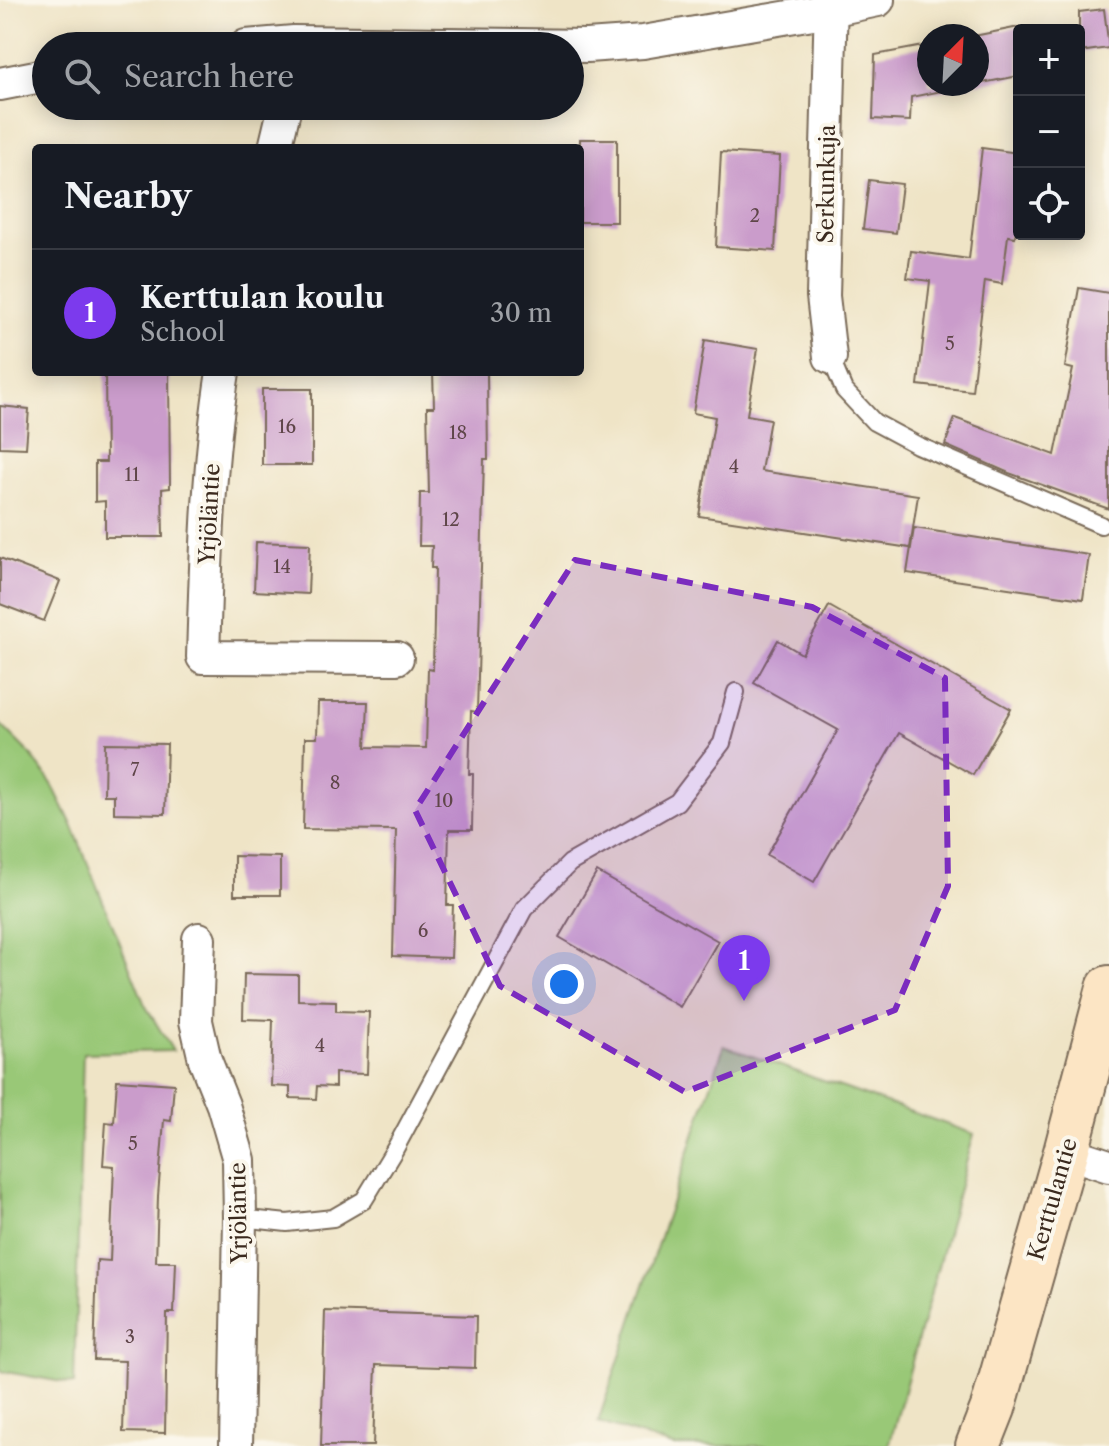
<!DOCTYPE html>
<html lang="en">
<head>
<meta charset="utf-8">
<style>
	body { margin:0; font-family:"Libre Caslon Text",serif; background:#242831; color:#f1f3f6 }
	.controls { position:absolute; right:24px; top:24px; display:grid; overflow:hidden; border-radius:8px; box-shadow:0 4px 20px #0003 }
	.controls button { width:72px; height:72px; display:grid; place-items:center; padding:0; border:0; border-bottom:2px solid #363941; background:#171b24; color:#f1f3f6; font:40px sans-serif }
	.compass { position:absolute; left:917px; top:24px; width:72px; height:72px; border-radius:50%; background:#171b24; box-shadow:0 4px 20px #0003; rotate:24deg }
	.you { position:absolute; left:564px; top:984px; width:28px; height:28px; margin:-20px; border:6px solid #fff; border-radius:50%; background:#1a73e8; box-shadow:0 0 0 12px #1a73e833 }
	.badge { display:grid; place-items:center; width:52px; height:52px; border-radius:50%; background:#7c3aed; color:#fff; font-size:26px; font-weight:700 }
	.pin { position:absolute; translate:-50% -66px; filter:drop-shadow(0 2px 4px #0008) }
	.pin::after { content:''; position:absolute; top:42px; width:28px; height:24px; background:inherit; clip-path:polygon(0 0,100% 0,50% 100%) }
	.list { margin:0; padding:0; list-style:none }
	h2 { display:flex; justify-content:space-between; align-items:center; height:104px; margin:0; padding:0 32px; font-size:34px }
	h2 small { font-size:26px; font-weight:400; color:#9ea1a6 }
	.list li { display:grid; grid-template-columns:52px 1fr auto; gap:24px; align-items:center; box-sizing:border-box; height:128px; padding:0 32px; border-top:2px solid #363941 }
	.list b { display:block; font-size:30px; white-space:nowrap }
	.list p { margin:0; font-size:26px; white-space:nowrap; color:#9ea1a6 }
	.list em { font-size:26px; font-style:normal; color:#9ea1a6 }
	.icon { flex:none; width:44px; height:44px; fill:none; stroke:currentColor; stroke-width:2; stroke-linecap:round; stroke-linejoin:round }
	.map { position:relative; flex:none; width:1109px; height:1446px; overflow:hidden }
	.search { position:absolute; background:#171b24; box-shadow:0 4px 20px #0003; left:32px; top:32px; width:552px; height:88px; display:flex; align-items:center; gap:20px; box-sizing:border-box; padding:0 28px; border-radius:44px; color:#9ea1a6; font-size:30px }
	.panel { position:absolute; background:#171b24; box-shadow:0 4px 20px #0003; left:32px; top:144px; width:552px; height:232px; border-radius:8px }
	.map>svg:first-child { display:block }
	.green { fill:#99c877; stroke:#6a794a; stroke-width:2 }
	.building { fill:#ca9ccb }
	.lines { fill:none; stroke-linecap:round; stroke-linejoin:round }
	.lane-casing { stroke:#7a6b59; stroke-width:20 }
	.street-casing { stroke:#7a6b59; stroke-width:36 }
	.secondary-casing { stroke:#7a6b59; stroke-width:48 }
	.lane { stroke:#fff; stroke-width:16 }
	.street { stroke:#fff; stroke-width:32 }
	.secondary { stroke:#fce5c4; stroke-width:44 }
	.marked { fill:#7b2cbf; fill-opacity:0.2; stroke:#7b2cbf; stroke-width:6; stroke-dasharray:16 10; stroke-linejoin:round }
	.labels { text-anchor:middle; stroke-width:8; stroke-linejoin:round; paint-order:stroke }
	.number-label { font-size:18px; fill:#5f4649 }
	.street-label { font-size:22px; fill:#3b2a1e; stroke:#fbf7ec }
</style>
</head>
<body>
<div class="map">
<svg width="1109" height="1446" viewBox="0 0 1109 1446">
	<rect width="100%" height="100%" fill="#fbf7ec"/>
	<filter id="ink" filterUnits="userSpaceOnUse"><feTurbulence type="fractalNoise" baseFrequency=".0125" numOctaves="2"/><feDisplacementMap in="SourceGraphic" scale="16" xChannelSelector="R" yChannelSelector="G"/><feConvolveMatrix kernelMatrix="1 2 1 2 8 2 1 2 1" color-interpolation-filters="sRGB"/></filter>
	<filter id="wash" filterUnits="userSpaceOnUse"><feTurbulence type="fractalNoise" baseFrequency=".006" numOctaves="4" result="noise"/><feDisplacementMap in="SourceGraphic" scale="32" xChannelSelector="R" yChannelSelector="G"/><feGaussianBlur stdDeviation="1.8" result="paint"/><feColorMatrix in="noise" values="0 0 0 0 0 0 0 0 0 0 0 0 0 0 0 0 0 1.4 0 .05"/><feComposite in="paint" operator="in"/></filter>
	<g filter="url(#wash)">
		<rect width="100%" height="100%" fill="#efe4c6"/>
		<!-- green -->
		<g class="green">
			<polygon points="0,724 30,754 52,784 73,827 145,1005 173,1051 83,1053 74,1384 0,1371"/>
			<polygon points="724,1046 974,1134 889,1446 673,1446 598,1422"/>
		</g>
		<g id="blocks">
			<!-- building -->
			<g class="building">
				<polygon points="1104,9 1109,48 1079,52 1079,12"/>
				<polygon points="1019,27 1019,76 977,84 977,36 974,36"/>
				<polygon points="929,45 929,84 977,84 911,97 910,121 873,119 875,55"/>
				<rect x="580" y="139" width="37" height="83"/>
				<polygon points="982,148 1019,153 1019,206 1015,237 1008,236 1002,284 985,281 972,391 918,385 930,281 907,278 911,251 969,259"/>
				<polygon points="721,152 780,156 775,251 716,247"/>
				<polygon points="869,180 902,184 896,233 863,229"/>
				<polygon points="1079,288 1109,293 1109,509 1009,473 945,445 955,418 1055,455 1073,369 1065,367"/>
				<polygon points="705,340 758,349 747,415 770,419 761,471 918,495 910,548 699,516 715,417 693,413"/>
				<polygon points="105,372 169,372 170,488 162,489 163,537 105,537 105,501 95,502 95,462 106,462"/>
				<polygon points="433,372 487,372 488,459 484,459 477,712 471,711 469,774 473,774 472,830 449,830 447,905 453,905 451,958 393,956 396,830 303,829 305,738 317,738 318,702 368,702 366,747 426,748 428,669 433,670 435,568 431,568 432,546 419,546 420,493 429,493 427,407 434,407"/>
				<rect x="262" y="389" width="50" height="76"/>
				<polygon points="0,406 29,409 26,448 0,447"/>
				<polygon points="914,528 1089,555 1083,599 907,573"/>
				<polygon points="256,542 310,544 308,594 254,591"/>
				<polygon points="0,558 60,581 44,621 0,604"/>
				<polygon points="829,606 1011,709 973,775 899,733 814,882 767,855 838,730 754,683 778,640 802,654"/>
				<polygon points="105,743 167,744 165,814 114,813 114,795 104,795"/>
				<polygon points="234,856 280,857 280,895 234,895"/>
				<polygon points="597,872 718,941 680,1007 559,937"/>
				<polygon points="244,974 298,975 298,1000 336,1001 336,1011 369,1012 367,1074 335,1073 335,1087 317,1086 316,1099 290,1098 290,1087 271,1086 273,1020 243,1019"/>
				<polygon points="117,1080 174,1084 171,1121 164,1120 158,1196 156,1262 176,1262 174,1313 167,1313 165,1433 123,1432 125,1361 94,1360 97,1260 110,1261 114,1166 103,1165 106,1122 114,1123"/>
				<polygon points="325,1311 476,1316 475,1368 376,1365 373,1446 321,1446"/>
			</g>
		</g>
	</g>
	<g filter="url(#ink)">
		<use href="#blocks" fill-opacity="0" stroke="#7a6b59" stroke-width="2"/>
		<g class="lines">
			<defs>
				<g id="lane">
					<polyline points="830,357 844,390 874,422 917,445 1101,525"/>
					<polyline points="240,1218 287,1223 333,1218 364,1200 395,1149 524,909 570,863 677,802 722,743 736,692"/>
				</g>
				<g id="street">
					<polyline points="246,46 294,42 587,46 643,42 830,10 878,0"/>
					<polyline points="0,84 46,75"/>
					<polyline points="275,148 285,106"/>
					<polyline points="830,357 823,296 831,0"/>
					<path d="M 223,372 C 208,466 206,562 203,657 L 397,658"/>
					<polyline points="199,939 196,1021 205,1060 223,1105 239,1160 240,1218 236,1446"/>
					<polyline points="1066,1152 1109,1166"/>
				</g>
				<polyline id="secondary" points="978,1446 993,1408 1066,1152 1109,988"/>
			</defs>
			<!-- lane casing -->
			<use href="#lane" class="lane-casing"/>
			<!-- street casing -->
			<use href="#street" class="street-casing"/>
			<!-- secondary casing -->
			<use href="#secondary" class="secondary-casing"/>
			<!-- lane -->
			<use href="#lane" class="lane"/>
			<!-- street -->
			<use href="#street" class="street"/>
			<!-- secondary -->
			<use href="#secondary" class="secondary"/>
		</g>
	</g>
	<!-- marked area -->
	<path class="marked" d="M 575,560 L 812,607 L 945,678 L 948,886 L 895,1010 L 685,1092 L 500,986 L 415,810 Z"/>
	<g class="labels">
		<!-- number labels -->
		<g class="number-label">
			<text x="755" y="222">2</text>
			<text x="950" y="350">5</text>
			<text x="287" y="433">16</text>
			<text x="458" y="439">18</text>
			<text x="734" y="473">4</text>
			<text x="132" y="481">11</text>
			<text x="451" y="526">12</text>
			<text x="282" y="573">14</text>
			<text x="135" y="776">7</text>
			<text x="335" y="789">8</text>
			<text x="444" y="807">10</text>
			<text x="423" y="937">6</text>
			<text x="320" y="1052">4</text>
			<text x="133" y="1150">5</text>
			<text x="130" y="1343">3</text>
		</g>
		<!-- street labels -->
		<g class="street-label">
			<text transform="translate(826 184) rotate(-89)" y="8">Serkunkuja</text>
			<text transform="translate(209 514) rotate(-87)" y="8">Yrjöläntie</text>
			<text transform="translate(1052 1199) rotate(-74)" y="8">Kerttulantie</text>
			<text transform="translate(238 1213) rotate(-91)" y="8">Yrjöläntie</text>
		</g>
	</g>
</svg>
<div class="controls">
<button>+</button>
<button>−</button>
<button><svg class="icon" aria-label="locate" viewBox="0 0 24 24"><circle cx="12" cy="12" r="6"/><path d="M12 2v4M12 18v4M2 12h4M18 12h4"/></svg></button>
</div>
<svg class="compass" viewBox="-18 -18 36 36"><path d="M0-13l5 13h-10z" fill="#e53935"/><path d="M0 13l5-13h-10z" fill="#9ea1a6"/></svg>
<div class="you"></div>
<div class="pin badge" style="left:744px;top:1001px">1</div>
<div class="search"><svg class="icon" aria-label="search" viewBox="0 0 24 24"><circle cx="10" cy="10" r="6"/><path d="M15 15l6 6"/></svg>Search here</div>
<section class="panel">
<h2>Nearby<small></small></h2>
<ul class="list">
<li><span class="badge">1</span><div><b>Kerttulan koulu</b><p>School</p></div><em>30 m</em></li>
</ul>
</section>
</div>
</body>
</html>
